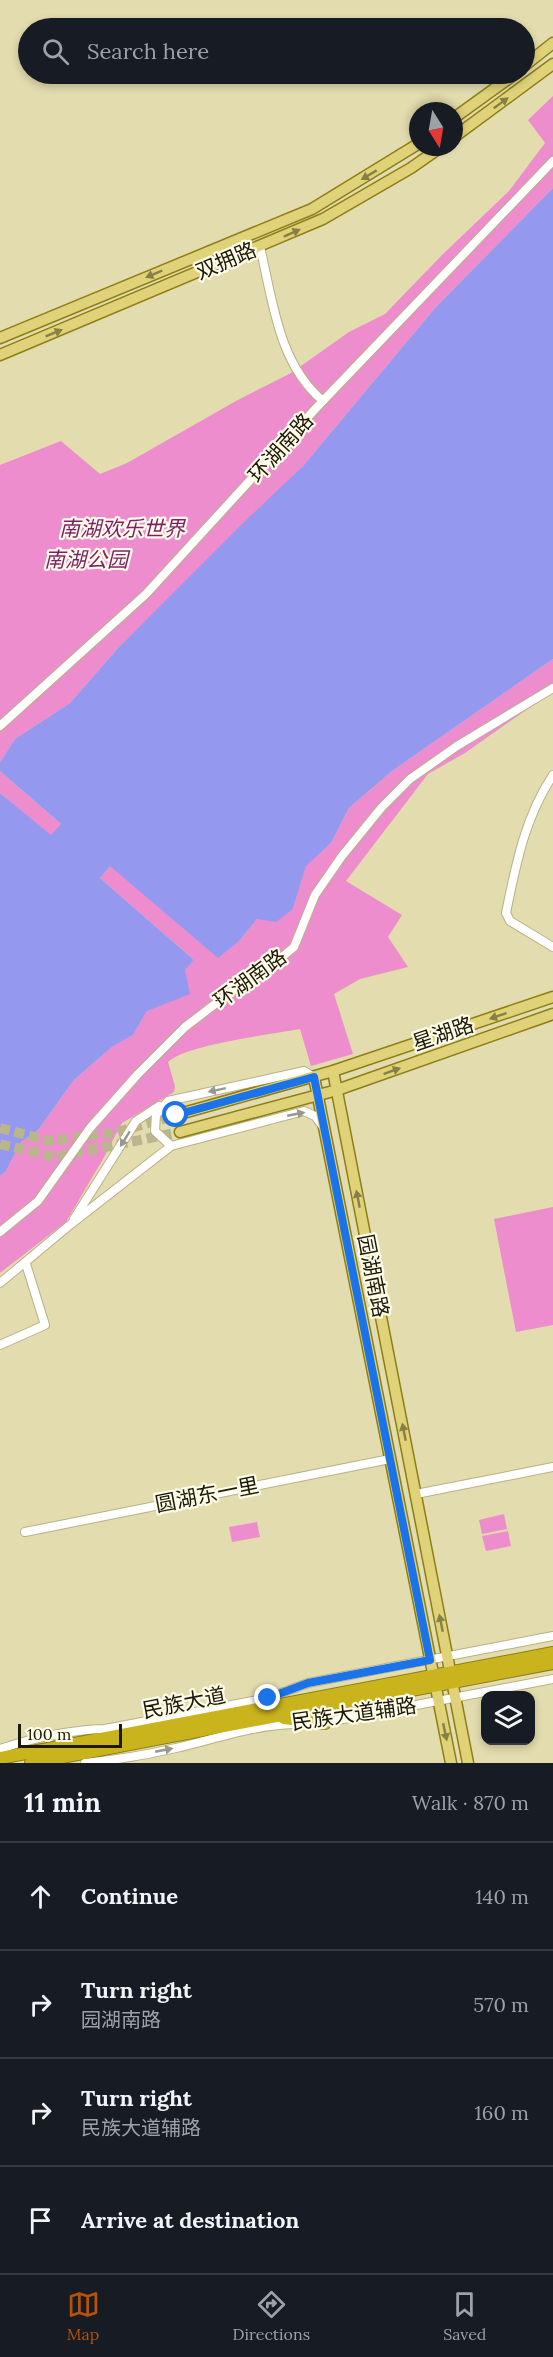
<!DOCTYPE html>
<html lang="en">
<head>
<meta charset="utf-8">
<style>
	body { margin:0; font-family:Lora,"Noto Sans SC",serif; background:#242831; color:#f1f3f6 }
	.controls { position:absolute; right:18px; bottom:18px; display:grid; overflow:hidden; border-radius:12px; box-shadow:0 3px 9px #0003 }
	.controls button { width:54px; height:54px; display:grid; place-items:center; padding:0; border:0; border-bottom:2px solid #363941; background:#171b24; color:#f1f3f6; font:30px sans-serif }
	.compass { position:absolute; left:409px; top:102px; width:54px; height:54px; border-radius:50%; background:#171b24; box-shadow:0 3px 9px #0003; rotate:169deg }
	.scale { position:absolute; left:18px; bottom:15px; width:104px; box-sizing:border-box; padding-left:6px; border:3px solid #1c1908; border-top:0; font-size:16px; line-height:21px; white-space:nowrap; color:#1c1908; -webkit-text-stroke:4px #fefce9; paint-order:stroke }
	.stop { position:absolute; width:18px; height:18px; margin:-14px; border:4px solid #1a73e8; border-radius:50%; background:#fff }
	.stop.end { background:#1a73e8; border-color:#fff; box-shadow:0 2px 6px #0008 }
	.list { margin:0; padding:0; list-style:none }
	h2 { display:flex; justify-content:space-between; align-items:center; height:78px; margin:0; padding:0 24px; font-size:26px }
	h2 small { font-size:20px; font-weight:400; color:#9ea1a6 }
	.list li { display:grid; grid-template-columns:39px 1fr auto; gap:18px; align-items:center; box-sizing:border-box; height:108px; padding:0 24px; border-top:2px solid #363941 }
	.list b { display:block; font-size:22px; white-space:nowrap }
	.list p { margin:0; font-size:20px; white-space:nowrap; color:#9ea1a6 }
	.list em { font-size:20px; font-style:normal; color:#9ea1a6 }
	.icon { flex:none; width:33px; height:33px; fill:none; stroke:currentColor; stroke-width:2; stroke-linecap:round; stroke-linejoin:round }
	.map { position:relative; flex:none; width:553px; height:1763px; overflow:hidden }
	.search { position:absolute; background:#171b24; box-shadow:0 3px 9px #0003; left:18px; right:18px; top:18px; height:66px; display:flex; align-items:center; gap:15px; box-sizing:border-box; padding:0 21px; border-radius:33px; color:#9ea1a6; font-size:22px }
	.sheet { height:510px; background:#171b24 }
	nav { display:flex; justify-content:space-around; align-items:center; box-sizing:border-box; height:84px; border-top:2px solid #363941; background:#171b24; font-size:16px; color:#9ea1a6 }
	nav a { display:grid; justify-items:center; gap:3px }
	nav .on { color:#b45309 }
	.map>svg:first-child { display:block }
	.green { fill:#ee8dce }
	.water { fill:#9498ef }
	.lines { fill:none; stroke-linecap:round; stroke-linejoin:round }
	.major-tunnel { stroke:#bbb58d; stroke-width:10; stroke-dasharray:10 5; stroke-linecap:butt }
	.minor-casing { stroke:#b8b184; stroke-width:10 }
	.major-casing { stroke:#8d7e16; stroke-width:13 }
	.highway-casing { stroke:#8d7e16; stroke-width:14 }
	.minor { stroke:#fff; stroke-width:8 }
	.major { stroke:#dfd278; stroke-width:10 }
	.highway { stroke:#cab41e; stroke-width:12 }
	.oneway { fill:#877f46 }
	.oneway2 { fill:#999890 }
	.route { stroke:#1a73e8; stroke-width:8 }
	.labels { text-anchor:middle; stroke-width:4.5; stroke-linejoin:round; paint-order:stroke }
	.street-label { font-size:21px; fill:#1c1908; stroke:#fefce9 }
	.park-label { font-size:21px; font-style:italic; fill:#7e1f65; stroke:#fefce9 }
</style>
</head>
<body>
<div class="map">
<svg width="553" height="1763" viewBox="0 0 553 1763">
	<rect width="100%" height="100%" fill="#e3dcae"/>
	<!-- green -->
	<g class="green">
		<polygon points="553,96 553,188 435,308 303,466 118,648 70,703 15,739 0,762 0,465 61,441 100,474 127,463 236,401 291,373 349,332 385,314 442,255 509,191 545,143 528,120"/>
		<path d="M 553,659 L 553,691 L 465,753 L 428,774 L 346,881 L 402,915 L 388,937 L 408,967 L 360,979 L 334,994 L 353,1054 L 311,1066 L 300,1029 C 273,1034 185,1045 168,1062 L 175,1086 L 174,1092 L 122,1123 L 103,1159 L 66,1222 L 0,1273 L 0,1176 L 6,1171 L 21,1142 L 38,1130 L 74,1080 L 112,1047 L 133,1035 L 147,1011 L 194,960 L 100,878 L 110,865 L 240,940 L 257,919 L 293,909 L 306,865 L 331,843 L 349,808 L 392,771 Z"/>
		<polygon points="0,771 61,824 51,836 0,793"/>
		<polygon points="553,1207 553,1325 516,1332 494,1219"/>
		<polygon points="504,1514 507,1529 482,1534 479,1520"/>
		<polygon points="257,1522 260,1537 232,1542 229,1527"/>
		<polygon points="508,1531 511,1546 486,1551 482,1536"/>
	</g>
	<!-- water -->
	<polygon class="water" points="553,188 553,659 392,771 349,808 331,843 306,866 293,909 276,922 257,919 240,940 218,958 110,866 100,878 194,960 185,970 190,994 147,1011 133,1035 112,1047 74,1080 38,1130 21,1142 6,1171 0,1176 0,793 51,835 61,824 0,771 0,762 15,739 70,703 118,648 240,526 303,466 435,308"/>
	<g class="lines">
		<!-- major-tunnel -->
		<g class="major-tunnel">
			<polyline points="0,1128 50,1141 114,1133 176,1115"/>
			<polyline points="0,1144 55,1157 180,1132"/>
		</g>
		<defs>
			<g id="minor">
				<path d="M 260,247 C 273,301 278,363 323,401"/>
				<polyline points="0,726 146,594 318,406 553,161"/>
				<path d="M 553,775 C 525,817 516,864 506,913 L 510,921 L 553,947"/>
				<polyline points="314,1077 304,1071 168,1101 156,1115 155,1131 171,1146 304,1111 315,1116 323,1127"/>
				<polyline points="74,1219 136,1121 159,1106"/>
				<polyline points="0,1232 38,1201 90,1128 138,1074 185,1027 236,988 276,962 294,947 315,895 342,856 382,807 410,779 457,746 553,688"/>
				<polyline points="0,1283 71,1224 171,1146"/>
				<polyline points="0,1345 45,1325 26,1264"/>
				<polyline points="416,1494 553,1467"/>
				<polyline points="25,1532 390,1459"/>
				<polyline points="322,1723 553,1679"/>
				<path d="M 0,1749 C 33,1738 70,1730 105,1729 L 268,1698 L 308,1683 L 553,1636"/>
				<path d="M 85,1763 C 116,1760 146,1755 176,1748 C 215,1739 254,1725 294,1724"/>
			</g>
			<g id="major">
				<polyline points="524,66 553,43"/>
				<polyline points="454,118 515,74"/>
				<polyline points="454,137 553,64"/>
				<polyline points="0,338 312,209 418,144"/>
				<polyline points="0,355 323,219 411,168 441,147"/>
				<polyline points="333,1071 468,1763"/>
				<polyline points="314,1077 451,1763"/>
				<polyline points="176,1115 333,1071 553,997"/>
				<polyline points="180,1132 337,1090 553,1014"/>
			</g>
			<g id="highway">
				<polyline points="284,1718 325,1723"/>
				<polyline points="0,1758 553,1653"/>
				<polyline points="31,1763 553,1663"/>
			</g>
		</defs>
		<!-- minor casing -->
		<use href="#minor" class="minor-casing"/>
		<!-- major casing -->
		<use href="#major" class="major-casing"/>
		<!-- highway casing -->
		<use href="#highway" class="highway-casing"/>
		<!-- minor -->
		<use href="#minor" class="minor"/>
		<!-- major -->
		<use href="#major" class="major"/>
		<!-- highway -->
		<use href="#highway" class="highway"/>
	</g>
	<!-- one-way arrows -->
	<defs><path id="oneway-solid" d="M-6-.8H1V-3.2L6.5 0L1 3.2V.8H-6Z" transform="scale(1.5)"/></defs>
	<g class="oneway">
		<use href="#oneway-solid" transform="translate(501 103) rotate(-36)"/>
		<use href="#oneway-solid" transform="translate(369 175) rotate(149)"/>
		<use href="#oneway-solid" transform="translate(292 233) rotate(-24)"/>
		<use href="#oneway-solid" transform="translate(154 274) rotate(157)"/>
		<use href="#oneway-solid" transform="translate(54 333) rotate(-22)"/>
		<use href="#oneway-solid" transform="translate(498 1016) rotate(161)"/>
		<use href="#oneway-solid" transform="translate(392 1071) rotate(-20)"/>
		<use href="#oneway-solid" transform="translate(358 1199) rotate(-101)"/>
		<use href="#oneway-solid" transform="translate(404 1432) rotate(-101)"/>
		<use href="#oneway-solid" transform="translate(441 1623) rotate(-101)"/>
		<use href="#oneway-solid" transform="translate(445 1732) rotate(78)"/>
	</g>
	<g class="oneway2">
		<use href="#oneway-solid" transform="translate(217 1090) rotate(168)"/>
		<use href="#oneway-solid" transform="translate(296 1114) rotate(-11)"/>
		<use href="#oneway-solid" transform="translate(125 1139) rotate(122)"/>
		<use href="#oneway-solid" transform="translate(164 1750) rotate(-11)"/>
	</g>
	<g class="lines">
		<!-- route -->
		<polyline class="route" points="176,1115 314,1077 430,1660 308,1683 268,1698"/>
	</g>
	<g class="labels">
		<!-- street labels -->
		<g class="street-label">
			<text transform="translate(226 261) rotate(-23)" y="7">双拥路</text>
			<text transform="translate(281 448) rotate(-48)" y="7">环湖南路</text>
			<text transform="translate(250 979) rotate(-36)" y="7">环湖南路</text>
			<text transform="translate(443 1034) rotate(-19)" y="7">星湖路</text>
			<text transform="translate(373 1276) rotate(79)" y="7">园湖南路</text>
			<text transform="translate(207 1495) rotate(-11)" y="7">圆湖东一里</text>
			<text transform="translate(184 1703) rotate(-11)" y="7">民族大道</text>
			<text transform="translate(354 1714) rotate(-8)" y="7">民族大道辅路</text>
		</g>
		<!-- park labels -->
		<g class="park-label">
			<text x="122" y="536">南湖欢乐世界</text>
			<text x="86" y="567">南湖公园</text>
		</g>
	</g>
</svg>
<div class="controls">
<button><svg class="icon" aria-label="layers" viewBox="0 0 24 24"><path d="M12 4l9 5-9 5-9-5zM3 14l9 5 9-5"/></svg></button>
</div>
<svg class="compass" viewBox="-18 -18 36 36"><path d="M0-13l5 13h-10z" fill="#e53935"/><path d="M0 13l5-13h-10z" fill="#9ea1a6"/></svg>
<div class="scale">100 m</div>
<div class="stop" style="left:176px;top:1115px"></div>
<div class="stop end" style="left:268px;top:1698px"></div>
<div class="search"><svg class="icon" aria-label="search" viewBox="0 0 24 24"><circle cx="10" cy="10" r="6"/><path d="M15 15l6 6"/></svg>Search here</div>
</div>
<section class="sheet">
<h2>11 min<small>Walk · 870 m</small></h2>
<ul class="list">
<li><svg class="icon" aria-label="ahead" viewBox="0 0 24 24"><path d="M12 20V5M6 11l6-6 6 6"/></svg><div><b>Continue</b></div><em>140 m</em></li>
<li><svg class="icon" aria-label="right" viewBox="0 0 24 24"><path d="M7 20v-9h11M14 6l5 5-5 5"/></svg><div><b>Turn right</b><p>园湖南路</p></div><em>570 m</em></li>
<li><svg class="icon" aria-label="right" viewBox="0 0 24 24"><path d="M7 20v-9h11M14 6l5 5-5 5"/></svg><div><b>Turn right</b><p>民族大道辅路</p></div><em>160 m</em></li>
<li><svg class="icon" aria-label="arrive" viewBox="0 0 24 24"><path d="M6 21V4h12l-3 4 3 4H6"/></svg><div><b>Arrive at destination</b></div></li>
</ul>
</section>
<nav>
<a class="on"><svg class="icon" aria-label="map" viewBox="0 0 24 24"><path d="M3 6l6-2 6 2 6-2v14l-6 2-6-2-6 2zM9 4v14M15 6v14"/></svg>Map</a>
<a><svg class="icon" aria-label="directions" viewBox="0 0 24 24"><path d="M12 3l9 9-9 9-9-9zM9 14v-3h6M13 9l2 2-2 2"/></svg>Directions</a>
<a><svg class="icon" aria-label="saved" viewBox="0 0 24 24"><path d="M7 4h10v16l-5-4-5 4z"/></svg>Saved</a>
</nav>
</body>
</html>
